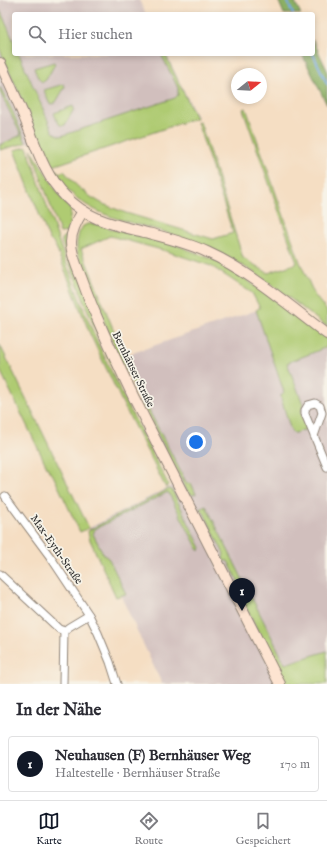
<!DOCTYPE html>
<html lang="de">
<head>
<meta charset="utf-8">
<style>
	body { margin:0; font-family:"IM FELL English",serif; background:#f7f7f7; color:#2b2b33 }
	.compass { position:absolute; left:231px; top:68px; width:36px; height:36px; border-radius:50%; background:#fff; box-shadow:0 2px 6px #0003; rotate:72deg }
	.you { position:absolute; left:196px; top:442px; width:14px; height:14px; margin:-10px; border:3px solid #fff; border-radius:50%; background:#1a73e8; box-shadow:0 0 0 6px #1a73e833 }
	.badge { display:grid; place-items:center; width:26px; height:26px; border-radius:50%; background:#111827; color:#fff; font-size:13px; font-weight:700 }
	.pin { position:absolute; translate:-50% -33px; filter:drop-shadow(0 1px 2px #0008) }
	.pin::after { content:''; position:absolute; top:21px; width:14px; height:12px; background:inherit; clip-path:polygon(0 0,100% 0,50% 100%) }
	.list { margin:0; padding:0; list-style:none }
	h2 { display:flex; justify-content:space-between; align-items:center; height:52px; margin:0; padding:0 16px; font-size:17px }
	h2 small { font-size:13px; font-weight:400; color:#7c7c81 }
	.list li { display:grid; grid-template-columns:26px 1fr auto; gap:12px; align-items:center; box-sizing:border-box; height:56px; margin:0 8px 8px; padding:0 8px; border:1px solid #e1e1e2; border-radius:4px }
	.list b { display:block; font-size:15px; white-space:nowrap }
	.list p { margin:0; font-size:13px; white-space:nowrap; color:#7c7c81 }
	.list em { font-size:13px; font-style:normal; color:#7c7c81 }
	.icon { flex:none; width:22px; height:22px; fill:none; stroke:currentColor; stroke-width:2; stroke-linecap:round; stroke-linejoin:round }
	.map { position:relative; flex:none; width:327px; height:684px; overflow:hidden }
	.search { position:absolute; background:#fff; box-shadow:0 2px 6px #0003; left:12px; right:12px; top:12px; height:44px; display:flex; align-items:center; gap:10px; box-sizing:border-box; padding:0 14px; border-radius:4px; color:#7c7c81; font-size:15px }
	.sheet { height:116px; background:#fff }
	nav { display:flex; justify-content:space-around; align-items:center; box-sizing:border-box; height:56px; border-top:1px solid #e1e1e2; background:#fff; font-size:11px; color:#7c7c81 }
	nav a { display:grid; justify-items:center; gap:2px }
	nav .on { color:#111827 }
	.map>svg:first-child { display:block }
	.industrial { fill:#d1bfbd }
	.green { fill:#afcb72; stroke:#6d7b4e }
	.forest { fill:#8baf64; stroke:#5b6d48 }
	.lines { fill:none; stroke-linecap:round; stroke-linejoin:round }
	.stream { stroke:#79aae4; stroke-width:2 }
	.street-casing { stroke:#908477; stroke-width:9 }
	.secondary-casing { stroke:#908477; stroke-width:12 }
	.street { stroke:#fff; stroke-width:7 }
	.secondary { stroke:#fde4d1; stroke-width:10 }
	.labels { text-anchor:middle; stroke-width:3.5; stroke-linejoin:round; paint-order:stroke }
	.street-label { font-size:11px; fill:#2b2b2b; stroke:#f7f3e8 }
</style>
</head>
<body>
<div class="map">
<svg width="327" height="684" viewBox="0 0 327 684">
	<rect width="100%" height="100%" fill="#f7f3e8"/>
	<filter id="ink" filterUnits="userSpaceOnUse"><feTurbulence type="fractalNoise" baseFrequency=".025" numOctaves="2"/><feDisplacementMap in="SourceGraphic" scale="8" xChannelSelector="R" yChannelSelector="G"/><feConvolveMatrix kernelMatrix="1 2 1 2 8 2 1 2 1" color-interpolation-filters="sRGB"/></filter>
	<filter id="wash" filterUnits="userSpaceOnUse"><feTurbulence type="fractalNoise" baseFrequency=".012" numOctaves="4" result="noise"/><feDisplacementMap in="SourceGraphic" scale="16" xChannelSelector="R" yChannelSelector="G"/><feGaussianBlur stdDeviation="0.9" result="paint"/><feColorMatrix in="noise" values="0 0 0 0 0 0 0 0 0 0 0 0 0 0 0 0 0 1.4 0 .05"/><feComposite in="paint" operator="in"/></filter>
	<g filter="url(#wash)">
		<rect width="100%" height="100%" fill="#f5dec3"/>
		<!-- industrial -->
		<g class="industrial">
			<polygon points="0,0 139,0 146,14 14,14 14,54 166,54 197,117 49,167 38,141 0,149"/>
			<polygon points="260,309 282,361 327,348 327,684 162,684 89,528 177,483 167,463 124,356"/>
		</g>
		<!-- green -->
		<g class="green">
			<polygon points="0,10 14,42 14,54 19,54 53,132 58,135 61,136 175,98 178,95 178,88 161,54 165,54 196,118 53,166 48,162 26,109 0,50"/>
			<path d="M 54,62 L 55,64 L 46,80 L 43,82 C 38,81 36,73 34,68 Z"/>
			<polygon points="64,84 65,87 56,102 53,104 49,103 44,90"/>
			<polygon points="0,87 13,112 26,143 0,150 0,145 21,135 0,92"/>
			<path d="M 73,106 L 74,109 L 65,125 C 58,128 56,118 54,113 Z"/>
			<path d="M 246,108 L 300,262 L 315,296 L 327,311 L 327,327 C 293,301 258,271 219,253 C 198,242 174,235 151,228 C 121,220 95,215 71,193 C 64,187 58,180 54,172 L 54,170 L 56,170 L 60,173 L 64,171 L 77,186 L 91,197 L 103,204 L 126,213 L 213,239 L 233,233 L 197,122 L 200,122 L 243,258 L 268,273 L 297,263 L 243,109 Z"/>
			<path d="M 27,147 C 49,209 68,276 95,336 C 117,386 143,435 168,484 L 166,488 L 123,404 L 90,334 L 55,245 L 49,239 L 14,150 Z"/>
			<polygon points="31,149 63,201 71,210 68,232 60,233"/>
			<polygon points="88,224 95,224 116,230 169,242 224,264 327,337 327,347 287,363 303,404 301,413 307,429 295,433 293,433 291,431 281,398 281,395 284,392 256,310 260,308 252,293 211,266 166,251 110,236 81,249 124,356 139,390 136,390 134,387 113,343 84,272 77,252 77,242 79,233 83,226"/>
			<polygon points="66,236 126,389 124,390 123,389 100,340 85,304 62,243 62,239 63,237"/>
			<polygon points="0,345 89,528 80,532 53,475 50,473 0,370"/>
			<polygon points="143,399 187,484 191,483 196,494 192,495 187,491 142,404"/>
			<polygon points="169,489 172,490 201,548 199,551 168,492 95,529 93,534 104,555 109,559 126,594 116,597 90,540 88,532 89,530"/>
			<polygon points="206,506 285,664 327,651 327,684 285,684 244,604 246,603 239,590 241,587 228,561 224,561 223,558 224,554 204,513 199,509"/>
		</g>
		<!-- forest -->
		<g class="forest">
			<polygon points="278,0 294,0 301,14 284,14"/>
			<polygon points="313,40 327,70 327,105 302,54 313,54"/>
		</g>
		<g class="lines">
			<!-- stream -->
			<g class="stream">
				<polyline points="287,0 293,14"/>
				<polyline points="313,54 327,84"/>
			</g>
		</g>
	</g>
	<g filter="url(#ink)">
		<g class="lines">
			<defs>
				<g id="street">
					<polyline points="314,436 322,413 320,406 315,403 308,405 305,410 305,414 327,467"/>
					<polyline points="5,496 51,558 89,615 98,633 110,662 117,684"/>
					<polyline points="0,574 59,629 64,631"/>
					<polyline points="64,631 69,627 89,615"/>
					<polyline points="63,684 64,631"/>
				</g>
				<g id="secondary">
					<path d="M 0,63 C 9,83 19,103 27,124 C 37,149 45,176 65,196 C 87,219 111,224 140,231 C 163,237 186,242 207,252 C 251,272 288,305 327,334"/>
					<path d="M 83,211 C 77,220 71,232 71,242 C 71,254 77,267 81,277 C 96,319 115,358 134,398 L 280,684"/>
				</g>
			</defs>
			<!-- street casing -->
			<use href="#street" class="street-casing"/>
			<!-- secondary casing -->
			<use href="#secondary" class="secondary-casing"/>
			<!-- street -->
			<use href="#street" class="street"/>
			<!-- secondary -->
			<use href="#secondary" class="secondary"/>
		</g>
	</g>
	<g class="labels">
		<!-- street labels -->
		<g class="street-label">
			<text transform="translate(134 369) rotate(64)" y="4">Bernhäuser Straße</text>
			<text transform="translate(57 549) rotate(55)" y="4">Max-Eyth-Straße</text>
		</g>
	</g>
</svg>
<svg class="compass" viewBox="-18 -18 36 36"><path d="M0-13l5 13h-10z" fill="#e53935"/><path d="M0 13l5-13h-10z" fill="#7c7c81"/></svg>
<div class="you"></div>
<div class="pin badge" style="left:242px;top:611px">1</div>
<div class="search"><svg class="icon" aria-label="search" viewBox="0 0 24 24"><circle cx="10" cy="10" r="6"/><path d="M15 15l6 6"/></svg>Hier suchen</div>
</div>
<section class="sheet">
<h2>In der Nähe<small></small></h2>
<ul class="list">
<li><span class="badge">1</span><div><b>Neuhausen (F) Bernhäuser Weg</b><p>Haltestelle · Bernhäuser Straße</p></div><em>170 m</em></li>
</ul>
</section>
<nav>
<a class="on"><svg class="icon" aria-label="map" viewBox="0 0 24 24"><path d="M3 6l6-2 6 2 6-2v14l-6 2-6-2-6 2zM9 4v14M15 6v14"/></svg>Karte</a>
<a><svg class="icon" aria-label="directions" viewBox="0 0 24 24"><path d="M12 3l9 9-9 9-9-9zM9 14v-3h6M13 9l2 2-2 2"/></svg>Route</a>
<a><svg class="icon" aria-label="saved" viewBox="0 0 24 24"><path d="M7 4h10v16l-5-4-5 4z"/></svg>Gespeichert</a>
</nav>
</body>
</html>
